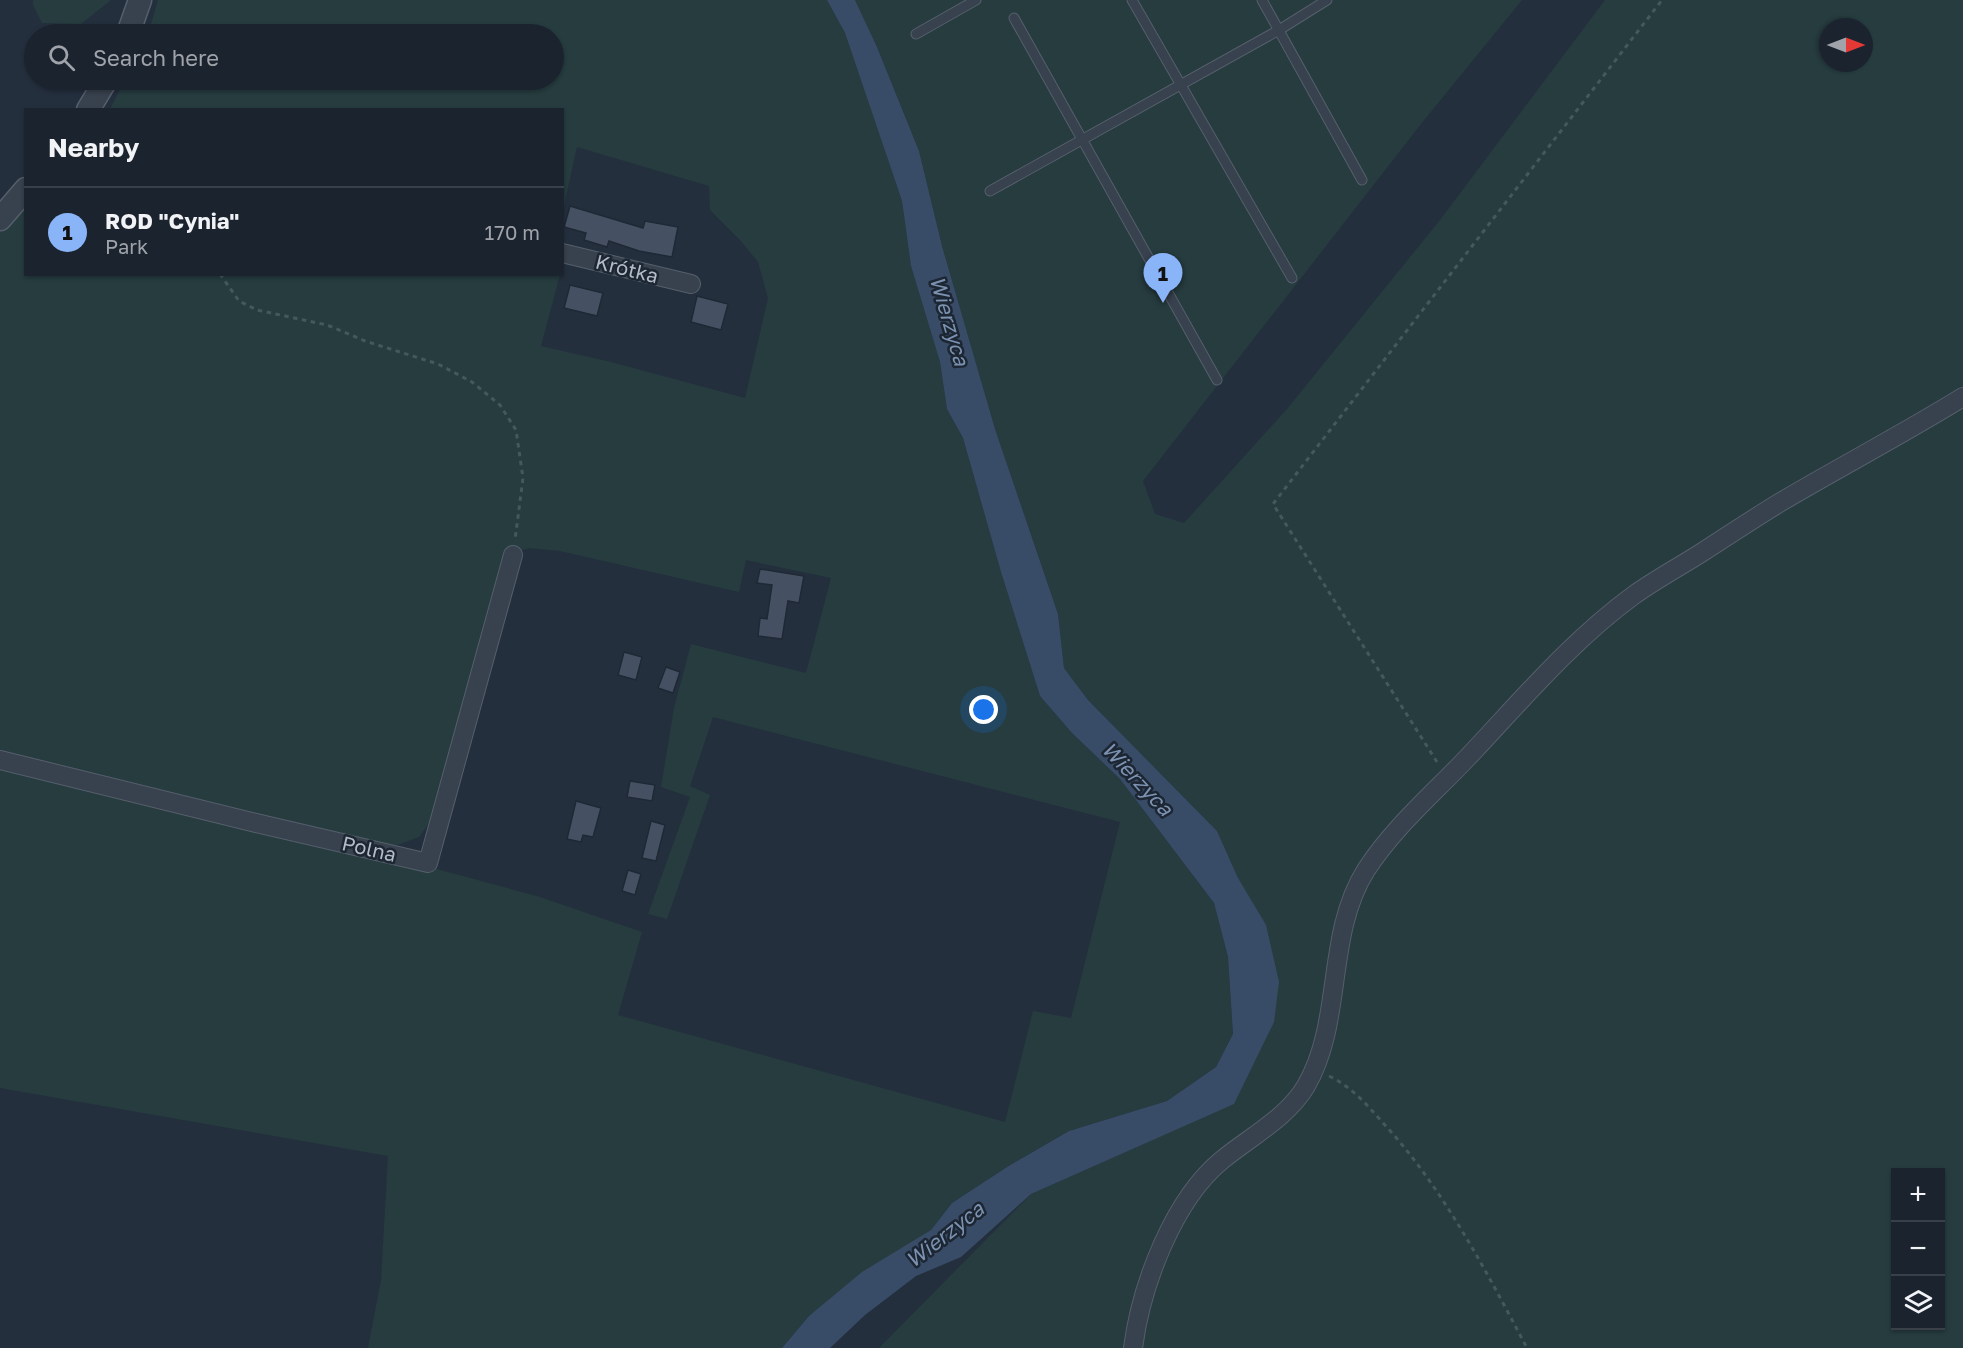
<!DOCTYPE html>
<html lang="en">
<head>
<meta charset="utf-8">
<style>
	body { margin:0; font-family:"Golos Text",sans-serif; background:#242b36; color:#f1f3f6 }
	.controls { position:absolute; right:18px; bottom:18px; display:grid; overflow:hidden; border-radius:0px; box-shadow:0 2px 4px #0004 }
	.controls button { width:54px; height:54px; display:grid; place-items:center; padding:0; border:0; border-bottom:2px solid #39404a; background:#1b232e; color:#f1f3f6; font:30px sans-serif }
	.compass { position:absolute; left:1819px; top:18px; width:54px; height:54px; border-radius:50%; background:#1b232e; box-shadow:0 2px 4px #0004; rotate:90deg }
	.you { position:absolute; left:984px; top:710px; width:21px; height:21px; margin:-15px; border:4px solid #fff; border-radius:50%; background:#1a73e8; box-shadow:0 0 0 9px #1a73e833 }
	.badge { display:grid; place-items:center; width:39px; height:39px; border-radius:50%; background:#8ab4f8; color:#111; font-size:20px; font-weight:700 }
	.pin { position:absolute; translate:-50% -50px; filter:drop-shadow(0 2px 3px #0008) }
	.pin::after { content:''; position:absolute; top:32px; width:21px; height:18px; background:inherit; clip-path:polygon(0 0,100% 0,50% 100%) }
	.list { margin:0; padding:0; list-style:none }
	h2 { display:flex; justify-content:space-between; align-items:center; height:78px; margin:0; padding:0 24px; font-size:26px }
	h2 small { font-size:20px; font-weight:400; color:#a0a4aa }
	.list li { display:grid; grid-template-columns:39px 1fr auto; gap:18px; align-items:center; box-sizing:border-box; height:90px; padding:0 24px; border-top:2px solid #39404a }
	.list b { display:block; font-size:22px; white-space:nowrap }
	.list p { margin:0; font-size:20px; white-space:nowrap; color:#a0a4aa }
	.list em { font-size:20px; font-style:normal; color:#a0a4aa }
	.icon { flex:none; width:33px; height:33px; fill:none; stroke:currentColor; stroke-width:2; stroke-linecap:round; stroke-linejoin:round }
	.map { position:relative; flex:none; width:1963px; height:1348px; overflow:hidden }
	.search { position:absolute; background:#1b232e; box-shadow:0 2px 4px #0004; left:24px; top:24px; width:540px; height:66px; display:flex; align-items:center; gap:15px; box-sizing:border-box; padding:0 21px; border-radius:33px; color:#a0a4aa; font-size:22px }
	.panel { position:absolute; background:#1b232e; box-shadow:0 2px 4px #0004; left:24px; top:108px; width:540px; height:168px; border-radius:0px }
	.map>svg:first-child { display:block }
	.green { fill:#263c3f; fill-rule:evenodd }
	.water { fill:#394c67 }
	.building { fill:#455162; stroke:#1f2835; stroke-width:1.5 }
	.lines { fill:none; stroke-linecap:round; stroke-linejoin:round }
	.service-casing { stroke:#565f6c; stroke-width:11 }
	.minor-casing { stroke:#565f6c; stroke-width:20 }
	.tertiary-casing { stroke:#565f6c; stroke-width:25 }
	.path { stroke:#44595c; stroke-width:3; stroke-dasharray:4.5 4.5; stroke-linecap:butt }
	.service { stroke:#38414e; stroke-width:9 }
	.minor { stroke:#38414e; stroke-width:18 }
	.tertiary { stroke:#38414e; stroke-width:22 }
	.labels { text-anchor:middle; stroke-width:5; stroke-linejoin:round; paint-order:stroke }
	.street-label { font-size:20px; fill:#b4bcc9; stroke:#1d2633 }
	.water-label { font-size:21px; font-style:italic; fill:#7c92b1; stroke:#1d2633 }
</style>
</head>
<body>
<div class="map">
<svg width="1963" height="1348" viewBox="0 0 1963 1348">
	<rect width="100%" height="100%" fill="#242f3e"/>
	<!-- green -->
	<g class="green">
		<polygon points="33,0 111,0 81,24 42,23 33,5"/>
		<polygon points="158,0 827,0 845,33 902,201 911,266 940,362 947,409 963,438 1001,572 1040,696 1072,733 1120,779 1214,903 1228,957 1233,1034 1216,1067 1167,1101 1069,1131 1007,1167 952,1203 931,1230 809,1316 782,1348 368,1348 381,1280 388,1156 0,1088 0,766 335,848 437,869 540,897 642,932 618,1015 1005,1122 1033,1011 1071,1018 1120,822 713,717 690,786 710,795 667,919 648,914 690,797 661,787 674,708 691,644 806,673 831,578 746,560 739,592 560,551 530,548 507,554 436,814 419,837 392,847 0,752 0,233 25,204 26,274 560,275 541,346 611,362 745,398 768,298 758,262 740,240 710,210 709,186 577,147 563,210 562,110 110,109 125,80 554,80 554,34 148,34"/>
		<path d="M 855,0 L 1522,0 L 1421,124 L 1143,481 L 1155,514 L 1184,523 L 1287,409 L 1440,220 L 1605,0 L 1963,0 L 1963,1348 L 879,1348 L 1031,1194 L 1234,1103 L 1238,878 L 1217,831 L 1088,700 L 1064,668 L 1058,614 L 995,429 L 942,246 L 919,151 L 877,47 ZM 1828,27 L 1864,27 L 1864,63 L 1828,63 ZM 1896,1172 L 1940,1172 L 1940,1326 L 1896,1326 Z"/>
	</g>
	<!-- water -->
	<polygon class="water" points="827,0 855,0 877,47 919,151 942,246 995,429 1058,614 1064,668 1088,700 1217,831 1238,878 1266,925 1279,982 1274,1022 1234,1104 1031,1194 961,1257 916,1276 865,1315 830,1348 782,1348 809,1316 862,1272 931,1230 952,1203 1007,1167 1069,1131 1167,1101 1216,1067 1233,1034 1228,957 1214,903 1120,779 1072,733 1040,696 1001,572 963,438 947,409 940,362 911,266 902,201 845,33"/>
	<!-- building -->
	<g class="building">
		<polygon points="570,206 643,228 645,221 678,227 672,257 639,251 609,241 607,247 584,240 586,233 564,227"/>
		<polygon points="570,285 603,293 597,316 564,308"/>
		<polygon points="697,296 728,304 721,330 691,322"/>
		<polygon points="760,569 804,576 799,603 788,601 782,639 758,636 760,618 767,619 772,585 757,583"/>
		<polygon points="624,652 642,657 636,680 618,675"/>
		<polygon points="666,667 680,672 673,693 658,688"/>
		<polygon points="630,781 655,785 652,801 627,797"/>
		<polygon points="576,801 601,808 593,837 583,835 581,842 567,839"/>
		<polygon points="651,821 665,825 656,861 642,858"/>
		<polygon points="628,870 641,874 635,895 622,891"/>
	</g>
	<g class="lines">
		<defs>
			<g id="service">
				<polyline points="1132,0 1292,278"/>
				<polyline points="1262,0 1362,180"/>
				<polyline points="1014,18 1217,380"/>
				<polyline points="916,34 976,0"/>
				<polyline points="990,191 1279,30 1327,0"/>
			</g>
			<g id="minor">
				<polyline points="562,253 691,284"/>
				<polyline points="0,760 256,823 428,863 513,555"/>
				<path d="M 1133,1348 C 1141,1286 1173,1200 1222,1160 C 1250,1137 1287,1118 1306,1086 C 1344,1020 1325,935 1366,870 C 1393,828 1434,793 1468,757 C 1521,701 1571,641 1634,595 C 1655,580 1679,567 1701,553 C 1727,536 1753,519 1779,503 C 1840,467 1903,434 1963,397"/>
			</g>
			<g id="tertiary">
				<polyline points="128,34 140,0"/>
				<polyline points="88,110 106,80"/>
				<polyline points="0,219 26,189"/>
			</g>
		</defs>
		<!-- service casing -->
		<use href="#service" class="service-casing"/>
		<!-- minor casing -->
		<use href="#minor" class="minor-casing"/>
		<!-- tertiary casing -->
		<use href="#tertiary" class="tertiary-casing"/>
		<!-- path -->
		<g class="path">
			<polyline points="220,274 239,301 257,310 327,325 365,341 438,364 472,382 500,405 516,430 523,478 515,540"/>
			<polyline points="1437,762 1273,504 1662,0"/>
			<path d="M 1329,1076 C 1352,1087 1367,1105 1384,1124 C 1443,1188 1486,1271 1527,1348"/>
		</g>
		<!-- service -->
		<use href="#service" class="service"/>
		<!-- minor -->
		<use href="#minor" class="minor"/>
		<!-- tertiary -->
		<use href="#tertiary" class="tertiary"/>
	</g>
	<g class="labels">
		<!-- street labels -->
		<g class="street-label">
			<text transform="translate(627 269) rotate(14)" y="7">Krótka</text>
			<text transform="translate(369 849) rotate(13)" y="7">Polna</text>
		</g>
		<!-- water labels -->
		<g class="water-label">
			<text transform="translate(949 321) rotate(74)" y="7">Wierzyca</text>
			<text transform="translate(1137 779) rotate(47)" y="7">Wierzyca</text>
			<text transform="translate(945 1235) rotate(-38)" y="7">Wierzyca</text>
		</g>
	</g>
</svg>
<div class="controls">
<button>+</button>
<button>−</button>
<button><svg class="icon" aria-label="layers" viewBox="0 0 24 24"><path d="M12 4l9 5-9 5-9-5zM3 14l9 5 9-5"/></svg></button>
</div>
<svg class="compass" viewBox="-18 -18 36 36"><path d="M0-13l5 13h-10z" fill="#e53935"/><path d="M0 13l5-13h-10z" fill="#a0a4aa"/></svg>
<div class="you"></div>
<div class="pin badge" style="left:1163px;top:303px">1</div>
<div class="search"><svg class="icon" aria-label="search" viewBox="0 0 24 24"><circle cx="10" cy="10" r="6"/><path d="M15 15l6 6"/></svg>Search here</div>
<section class="panel">
<h2>Nearby<small></small></h2>
<ul class="list">
<li><span class="badge">1</span><div><b>ROD &quot;Cynia&quot;</b><p>Park</p></div><em>170 m</em></li>
</ul>
</section>
</div>
</body>
</html>
